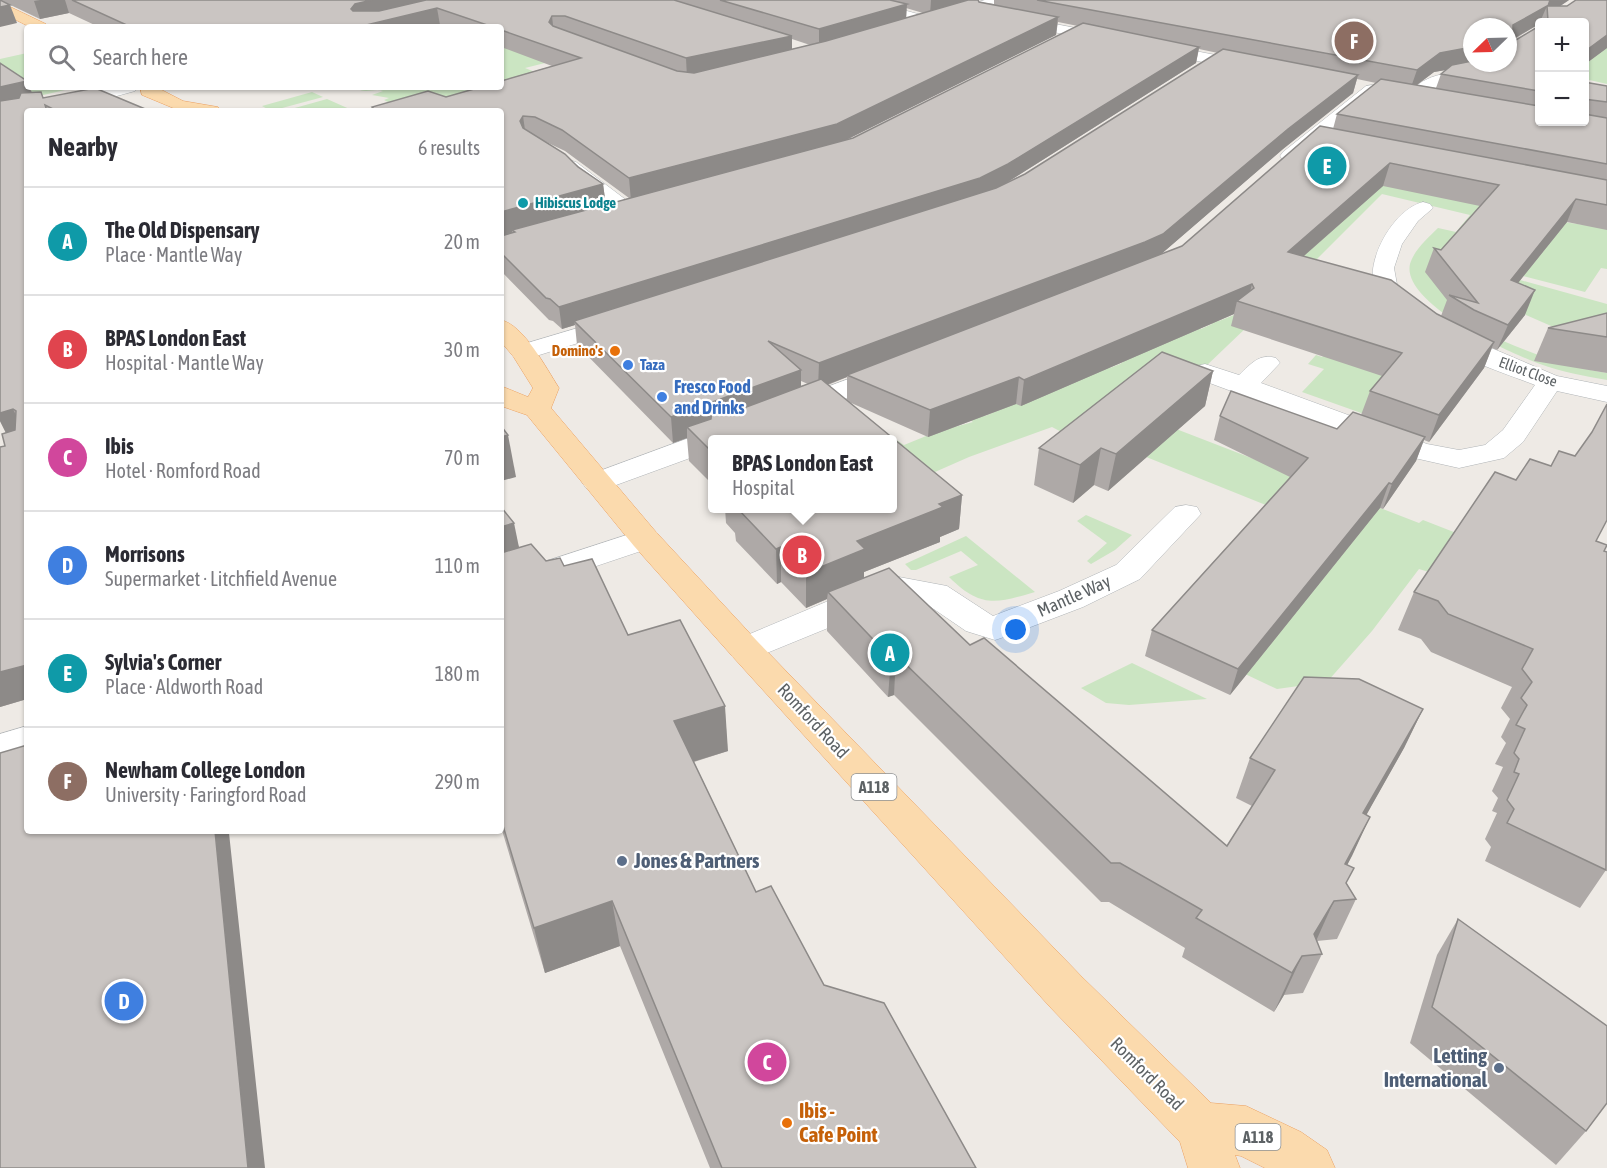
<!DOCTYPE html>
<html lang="en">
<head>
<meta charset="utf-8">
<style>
	body { margin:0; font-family:"Asap Condensed",sans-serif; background:#f7f7f7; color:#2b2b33 }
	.controls { position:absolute; right:18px; top:18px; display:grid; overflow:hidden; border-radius:6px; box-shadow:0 2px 4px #0004 }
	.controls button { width:54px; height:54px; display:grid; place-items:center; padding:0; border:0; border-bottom:2px solid #e1e1e2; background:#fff; color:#2b2b33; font:30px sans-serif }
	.compass { position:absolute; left:1463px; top:18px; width:54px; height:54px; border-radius:50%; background:#fff; box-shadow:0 2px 4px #0004; rotate:247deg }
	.you { position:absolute; left:1016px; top:630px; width:21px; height:21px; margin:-15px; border:4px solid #fff; border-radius:50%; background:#1a73e8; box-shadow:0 0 0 9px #1a73e833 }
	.badge { display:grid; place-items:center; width:39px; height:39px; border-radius:50%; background:#7c3aed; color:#fff; font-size:20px; font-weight:700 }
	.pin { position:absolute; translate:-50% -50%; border:3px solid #fff; box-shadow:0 2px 6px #0006 }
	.popup { position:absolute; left:708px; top:435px; width:189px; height:78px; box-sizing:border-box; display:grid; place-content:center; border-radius:6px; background:#fff; filter:drop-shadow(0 2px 4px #0005); font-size:20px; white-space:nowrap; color:#7c7c81 }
	.popup b { font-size:22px; color:#2b2b33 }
	.popup::after { content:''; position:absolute; left:50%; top:100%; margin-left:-12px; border:12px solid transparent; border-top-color:#fff }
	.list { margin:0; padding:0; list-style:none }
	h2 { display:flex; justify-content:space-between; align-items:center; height:78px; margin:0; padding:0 24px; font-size:26px }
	h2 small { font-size:20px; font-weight:400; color:#7c7c81 }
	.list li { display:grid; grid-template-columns:39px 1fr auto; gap:18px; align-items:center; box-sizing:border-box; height:108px; padding:0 24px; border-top:2px solid #e1e1e2 }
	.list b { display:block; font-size:22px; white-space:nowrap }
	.list p { margin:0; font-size:20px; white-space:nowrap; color:#7c7c81 }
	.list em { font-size:20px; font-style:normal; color:#7c7c81 }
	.icon { flex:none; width:33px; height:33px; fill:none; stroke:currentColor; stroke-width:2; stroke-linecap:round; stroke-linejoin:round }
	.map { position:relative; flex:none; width:1607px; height:1168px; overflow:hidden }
	.search { position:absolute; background:#fff; box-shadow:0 2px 4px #0004; left:24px; top:24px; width:480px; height:66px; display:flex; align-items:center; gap:15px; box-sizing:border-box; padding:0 21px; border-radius:6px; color:#7c7c81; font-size:22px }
	.panel { position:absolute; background:#fff; box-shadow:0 2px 4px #0004; left:24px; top:108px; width:480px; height:726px; border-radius:6px }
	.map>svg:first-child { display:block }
	.green { fill:#cbe5c2 }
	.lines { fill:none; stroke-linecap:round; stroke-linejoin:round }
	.street-casing { stroke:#b0b4b7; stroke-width:1 }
	.secondary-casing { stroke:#afb4b7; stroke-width:1 }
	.primary-casing { stroke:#eba061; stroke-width:1 }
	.street { fill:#fff; fill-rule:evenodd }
	.secondary { fill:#fff; fill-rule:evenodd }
	.primary { fill:#fbdaad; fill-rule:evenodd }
	.wall { fill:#aea9a7; fill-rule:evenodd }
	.shaded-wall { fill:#8d8a88 }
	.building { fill:#cac5c2; stroke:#8d8a88; stroke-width:1.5 }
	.culture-dot { fill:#0f9aa8; stroke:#fff; stroke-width:2 }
	.food-dot { fill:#e8710a; stroke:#fff; stroke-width:2 }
	.shop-dot { fill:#3f7fe0; stroke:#fff; stroke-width:2 }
	.service-dot { fill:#5c6f8a; stroke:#fff; stroke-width:2 }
	.labels { text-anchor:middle; stroke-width:4.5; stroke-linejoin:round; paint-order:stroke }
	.far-culture-label { font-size:15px; font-weight:bold; fill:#0d838f; stroke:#fff; text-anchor:start }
	.far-food-label { font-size:15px; font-weight:bold; fill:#c56008; stroke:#fff; text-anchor:end }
	.far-shop-label { font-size:15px; font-weight:bold; fill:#366cbe; stroke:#fff; text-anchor:start }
	.far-street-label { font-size:15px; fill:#5d6265; stroke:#fff }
	.shield { fill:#fff; stroke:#8e9193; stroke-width:1.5 }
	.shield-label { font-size:16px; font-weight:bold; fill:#5d6265 }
	.shop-label { font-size:18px; font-weight:bold; fill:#366cbe; stroke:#fff; text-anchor:start }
	.street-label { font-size:18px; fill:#5d6265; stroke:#fff }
	.near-service-label { font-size:21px; font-weight:bold; fill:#4e5e75; stroke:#fff; text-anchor:start }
	.near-food-label { font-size:21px; font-weight:bold; fill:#c56008; stroke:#fff; text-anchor:start }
</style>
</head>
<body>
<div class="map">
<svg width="1607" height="1168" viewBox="0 0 1607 1168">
	<rect width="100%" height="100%" fill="#eeeae5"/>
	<!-- green -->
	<g class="green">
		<path d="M 503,47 L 553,61 L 525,68 L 560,82 L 554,107 L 405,111 L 384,100 L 389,98 L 372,95 L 383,91 C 375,88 369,93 360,90 L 366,89 L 364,87 L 501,87 L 501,48 Z"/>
		<polygon points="1607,48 1607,84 1585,79 1585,61 1592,60 1584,54"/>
		<polygon points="27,53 27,87 78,87 0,105 0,59"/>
		<polygon points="312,92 323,97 271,111 262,106"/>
		<polygon points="327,99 354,111 284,111"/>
		<path d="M 1368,179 L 1570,223 L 1607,228 L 1607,269 L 1601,268 L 1585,292 L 1523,276 L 1478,330 C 1524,350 1557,365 1607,373 L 1607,380 C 1585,376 1561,372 1540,364 C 1510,353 1401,303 1410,264 C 1414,250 1428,238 1438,228 L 1456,232 L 1470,215 L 1382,194 L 1296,280 L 1410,338 L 1364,414 L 1302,392 L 1324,369 L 1308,364 L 1316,355 L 1322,357 L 1328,351 L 1271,304 L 1204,368 L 1171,427 L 1419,523 L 1423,520 L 1487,545 L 1477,587 L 1419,569 L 1372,631 L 1327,682 L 1277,689 L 1243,673 L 1353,540 L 1084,432 L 1073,438 L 1052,427 L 969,457 L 910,483 L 892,440 L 885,432 L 904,445 L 936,432 L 973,422 L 950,405 L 974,408 L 985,416 L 1104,365 L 1110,368 L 1120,364 L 1184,320 L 1201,329 L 1212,324 L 1190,307 L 1219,321 L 1239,313 Z"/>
		<polygon points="1520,280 1607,304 1607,341 1574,336 1526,315 1506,292"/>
		<polygon points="1086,515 1132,535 1115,550 1091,564 1087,561 1107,543 1077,521"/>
		<path d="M 966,536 L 1035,592 C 997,603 981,609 949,577 L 978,565 L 961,551 L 916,570 L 911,570 L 905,564 Z"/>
		<polygon points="1132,663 1207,699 1129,705 1106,703 1081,688"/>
	</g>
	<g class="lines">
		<defs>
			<g id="street">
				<polygon points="843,0 866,0 933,18 935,21 928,25 845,3"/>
				<polygon points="985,0 1008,0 1006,3 945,20 938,16 940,13"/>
				<polygon points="1014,16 1252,62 1260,67 1252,72 1009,23 1007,20"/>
				<path d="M 1479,63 L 1499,63 C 1485,81 1463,74 1445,82 C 1431,88 1425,106 1408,102 L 1405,98 C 1428,67 1453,78 1479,63 Z"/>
				<polygon points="1372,85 1378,86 1381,90 1378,94 1297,160 1283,160 1280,156 1283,152 1366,86"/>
				<polygon points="569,160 576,162 634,206 637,210 634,214 627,216 620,214 562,170 559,166 562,162"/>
				<path d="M 1423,202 L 1430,204 L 1433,208 L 1418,221 L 1402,244 L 1394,268 L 1398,290 L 1421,312 L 1418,317 C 1404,320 1399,316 1389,307 C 1385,303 1379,299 1376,293 C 1362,264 1393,209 1423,202 Z"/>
				<polygon points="618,316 627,318 630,323 627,328 523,360 514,357 510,352 514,347"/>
				<path d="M 1449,330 L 1557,376 L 1607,386 L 1607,402 L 1557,391 L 1523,442 L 1504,458 L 1459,468 L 1410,457 L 1196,378 L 1192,372 L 1196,366 L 1205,364 L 1239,375 C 1251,364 1259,353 1276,358 L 1280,363 L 1261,383 L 1427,444 L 1459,450 L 1485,445 L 1503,430 L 1535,385 C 1513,376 1449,356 1436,338 L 1440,333 Z"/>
				<polygon points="889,364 898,366 902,372 898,378 741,440 712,440 712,450 608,488 597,491 586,488 582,482 586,476"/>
				<polygon points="1186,505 1197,507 1201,514 1140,579 1083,607 1007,636 995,640 966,631 925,603 899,599 757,657 745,661 733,657 727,649 733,641 864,586 899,577 947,586 993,616 1059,591 1116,565 1175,507"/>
				<polygon points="645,529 656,532 661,539 656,546 501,598 501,576"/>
				<polygon points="27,726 27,754 0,762 0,734"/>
			</g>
			<path id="secondary" d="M 110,87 L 137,87 L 135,91 C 99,101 64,111 27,111 L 27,116 L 0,121 L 0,111 Z"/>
			<g id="primary">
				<polygon points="0,2 46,24 48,27 30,27 0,12"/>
				<polygon points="140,87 156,87 183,101 218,107 221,111 178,110 142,95"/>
				<path d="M 501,320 C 524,325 546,368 559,388 L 551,408 L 656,532 L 757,641 L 1082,977 L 1211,1103 L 1246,1106 L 1301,1132 L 1327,1150 L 1335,1168 L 1265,1168 L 1241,1156 L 1235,1155 L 1240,1168 L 1188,1168 L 1180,1142 L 1050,1007 L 733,657 L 634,546 L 527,415 L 501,406 L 501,386 L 528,397 L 533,388 L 513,356 L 501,342 Z"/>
			</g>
		</defs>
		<!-- street casing -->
		<use href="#street" class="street-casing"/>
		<!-- secondary casing -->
		<use href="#secondary" class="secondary-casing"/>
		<!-- primary casing -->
		<use href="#primary" class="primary-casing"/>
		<!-- street -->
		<use href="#street" class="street"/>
		<!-- secondary -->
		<use href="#secondary" class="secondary"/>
		<!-- primary -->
		<use href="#primary" class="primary"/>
	</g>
	<!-- wall -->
	<g class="wall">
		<path d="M 0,0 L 978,0 L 979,2 L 994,4 L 994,0 L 1569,0 L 1560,6 L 1567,6 L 1607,0 L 1607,48 L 1584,65 L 1584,22 L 1539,22 L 1539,24 L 1513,40 L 1516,40 L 1539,26 L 1539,122 L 1584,122 L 1584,82 L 1607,86 L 1607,230 L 1567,222 L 1518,283 L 1525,315 L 1497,350 L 1492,348 L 1484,368 L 1429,442 L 1424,440 L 1416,461 L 1383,509 L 1380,508 L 1230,695 L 1145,656 L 1152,630 L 1290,477 L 1214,440 L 1220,416 L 1337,429 L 1361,415 L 1370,391 L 1382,376 L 1231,326 L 1234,314 L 1021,406 L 1016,404 L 928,437 L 849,402 L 962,495 L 959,529 L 940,537 L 940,542 L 864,572 L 864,578 L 970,645 L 1227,846 L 1252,806 L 1236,798 L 1250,758 L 1423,709 L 1404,748 L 1366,815 L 1370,817 L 1347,865 L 1347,884 L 1356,899 L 1337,939 L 1317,941 L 1322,954 L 1303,993 L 1284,995 L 1274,1012 L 1182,957 L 1185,948 L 1109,902 L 1101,902 L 894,695 L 888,697 L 827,631 L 827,599 L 806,608 L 781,582 L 777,584 L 736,541 L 735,533 L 726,523 L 725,508 L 892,508 L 712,440 L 712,484 L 689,461 L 687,438 L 673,443 L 577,345 L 575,325 L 562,329 L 553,321 L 549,320 L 501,271 L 501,111 L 373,111 L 372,107 L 446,97 L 552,66 L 501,47 L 501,27 L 445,27 L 440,25 L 434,27 L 99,27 L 69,13 L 40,19 ZM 906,8 L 923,13 L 906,18 ZM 1058,22 L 1078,26 L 853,138 L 846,140 L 1056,35 ZM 1472,27 L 1508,27 L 1508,63 L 1472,63 ZM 792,39 L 810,45 L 792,49 ZM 1199,49 L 1218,53 L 1025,174 L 1006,183 L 1196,63 ZM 1446,70 L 1441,74 L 1436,88 L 1417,85 L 1434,72 ZM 1357,79 L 1376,83 L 1337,114 L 1333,129 L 1182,246 L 1161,254 L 1283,149 L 1353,93 ZM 544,141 L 565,151 L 629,198 L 606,205 L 603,184 ZM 1383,186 L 1480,206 L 1441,250 L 1434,248 L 1425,272 L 1447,300 L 1441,316 L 1304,256 ZM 847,377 L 847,400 L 828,385 ZM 801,381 L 808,384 L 801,386 Z"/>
		<polygon points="0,63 27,87 29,87 32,92 43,98 150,111 27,111 27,699 0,707 0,447 5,446 6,433 0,421"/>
		<polygon points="1607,313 1607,373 1534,361 1548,328"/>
		<polygon points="1213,371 1205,406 1108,491 1094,485 1073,503 1034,485 1039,448"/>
		<polygon points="501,507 519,547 546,561 564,566 628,635 728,751 694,762 756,892 824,985 976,1168 710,1168 620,946 545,973 501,827"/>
		<polygon points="1596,541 1604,551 1606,870 1580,908 1485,861 1491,847 1485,839 1497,813 1492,811 1498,798 1492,791 1503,767 1495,764 1506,743 1501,737 1510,719 1501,708 1512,687 1431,652 1421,639 1398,630 1414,592"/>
		<polygon points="1458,919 1586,1131 1556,1165 1410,1043 1437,955"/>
	</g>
	<!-- shaded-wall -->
	<g class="shaded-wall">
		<polygon points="40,0 65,0 69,13 40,19 34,1"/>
		<polygon points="372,0 448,0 358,22 351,9 355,4"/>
		<polygon points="931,0 978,0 930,15"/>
		<polygon points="1550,0 1569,0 1547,15 1547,8"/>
		<polygon points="907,4 906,22 819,48 819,29"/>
		<polygon points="10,5 17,23 0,27 0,7"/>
		<polygon points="1547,6 1539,24 1508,42 1513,25"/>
		<polygon points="437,8 440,25 434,27 358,27"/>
		<polygon points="552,16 554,34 549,22"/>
		<polygon points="1058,17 1056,35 836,145 631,201 629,178"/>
		<polygon points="1607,35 1607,48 1584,65 1584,52"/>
		<polygon points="792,36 792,55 687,78 686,58"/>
		<polygon points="1199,47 1196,63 1006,183 978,198 574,321 575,325 562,329 559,307"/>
		<polygon points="1472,47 1472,63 1469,66 1434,72 1410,90 1417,70 1440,53"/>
		<polygon points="1358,75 1353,93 1283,149 1159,256 847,375 847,377 818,388 819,363 1288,129"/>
		<polygon points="27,81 27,87 29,87 35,101 0,109 0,87"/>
		<polygon points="523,116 526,137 520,121"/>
		<polygon points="1390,163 1383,186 1281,276 1288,252"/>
		<polygon points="603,184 606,207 512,230 512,233 501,236 501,212"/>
		<polygon points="1576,199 1567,222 1501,304 1511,280"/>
		<polygon points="1252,284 1247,304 1237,301 1234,314 1021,406 1024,380"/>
		<polygon points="1535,290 1525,315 1497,350 1508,325"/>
		<polygon points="1494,342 1484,368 1429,442 1439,415"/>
		<polygon points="801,370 801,395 687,427 687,438 673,443 671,417"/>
		<polygon points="1213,371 1205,406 1108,491 1116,454"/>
		<polygon points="1019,377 1016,404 928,437 930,410"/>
		<polygon points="13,409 26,436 10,441 0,421 0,413"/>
		<polygon points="508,435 516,477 501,481 501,437"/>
		<polygon points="1425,437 1416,461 1383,509 1392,484"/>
		<polygon points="1101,448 1094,485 1073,503 1080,465"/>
		<polygon points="1389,483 1380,508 1230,695 1238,669"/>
		<polygon points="962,495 959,529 940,537 940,542 864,572 864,584 828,592 827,599 806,608 806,573 857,541 939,504"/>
		<polygon points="514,523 523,567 501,574 501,527"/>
		<polygon points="781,547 781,582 777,584 776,549"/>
		<polygon points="896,655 894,695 888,697 891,658"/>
		<polygon points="27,665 27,699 0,707 0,672"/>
		<polygon points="725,706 728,751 679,766 674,721"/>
		<polygon points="1423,709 1404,748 1345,853 1363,813"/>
		<polygon points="1370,817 1352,856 1327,903 1345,864"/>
		<polygon points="215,831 236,831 229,833 265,1168 248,1168"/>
		<polygon points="612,901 620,946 545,973 534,928"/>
		<polygon points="1334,901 1316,941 1314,934"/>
		<polygon points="1302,956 1284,995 1274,1012 1292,973"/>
	</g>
	<!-- building -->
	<g class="building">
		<polygon points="0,0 10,5 0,7"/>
		<polygon points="72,0 372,0 355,4 351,9 353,11 379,11 426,0 674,0 792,36 686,58 565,16 552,16 549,22 553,26 677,71 694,73 826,41 968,0 978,0 979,2 1058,17 837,124 629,178 562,130 535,117 523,116 520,121 523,128 565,154 578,167 603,184 501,212 501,111 376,111 372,107 428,91 446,97 481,87 501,87 501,81 581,58 501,30 501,27 493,27 437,8 358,27 131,27"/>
		<polygon points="720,0 890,0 907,4 819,29"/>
		<polygon points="1037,0 1550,0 1548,6 1567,6 1576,0 1607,0 1607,35 1584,52 1584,22 1545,22 1548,21 1547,6 1513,25 1513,40 1516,40 1539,26 1539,91 1441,74 1452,65 1472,61 1472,63 1508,63 1508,27 1472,27 1472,47 1440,53 1417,70"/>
		<polygon points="1083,23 1199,47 1008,164 980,178 559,307 550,299 546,298 501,253 501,236 515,232 512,230 853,138"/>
		<polygon points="1223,49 1358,75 1288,129 1163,234 1145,242 819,363 768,341 801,370 671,417 574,321 996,188 1025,174"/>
		<polygon points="0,63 27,81 0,87"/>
		<polygon points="1381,79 1539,106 1539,122 1584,122 1584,114 1607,118 1607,164 1337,114"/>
		<polygon points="1584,82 1607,86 1607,102 1584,99"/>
		<polygon points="95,88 150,111 57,111 45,105 47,111 27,111 27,665 0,672 0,447 5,446 2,434 15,430 16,411 13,409 0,413 0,101 19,98 21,93 41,92 43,98"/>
		<polygon points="1320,126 1607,180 1607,205 1576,199 1511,280 1535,290 1508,325 1474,310 1449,295 1478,303 1434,248 1441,250 1499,185 1390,163 1288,252 1391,280 1437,314 1494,342 1439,415 1370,391 1402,353 1237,301 1254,288 1252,284 1024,380 1019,377 930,410 847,375 1182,246"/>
		<polygon points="1607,313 1607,337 1548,328"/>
		<polygon points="1162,352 1213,371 1116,454 1101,448 1080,465 1039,448"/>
		<polygon points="821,379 962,495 939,504 943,507 857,541 865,549 806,573 781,547 776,549 737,508 892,508 892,440 712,440 712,452 687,427 711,419 712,409 741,409"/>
		<polygon points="1231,391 1337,429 1353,412 1425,437 1392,484 1389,483 1238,669 1152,630 1308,458 1220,416"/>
		<polygon points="1607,404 1607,520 1596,541 1607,545 1604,551 1607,552 1606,870 1507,823 1514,809 1507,800 1519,774 1514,772 1519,759 1514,753 1525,729 1516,725 1527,705 1521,698 1532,682 1522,669 1533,649 1448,614 1438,601 1414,592 1495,472 1516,480 1530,459 1551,466 1559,451 1575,456 1592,432"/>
		<polygon points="501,426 508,435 501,437"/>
		<polygon points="501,507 514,523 501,527"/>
		<polygon points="531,544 546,561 560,558 564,566 592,559 628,635 680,620 725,706 674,721 756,892 771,886 824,985 884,1003 976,1168 722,1168 612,901 534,928 501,819 501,666 503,665 501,660 501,553"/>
		<polygon points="889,568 970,645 984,638 1227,846 1275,770 1250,758 1304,677 1359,679 1423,709 1363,813 1370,817 1345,864 1354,868 1346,883 1356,899 1334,901 1314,934 1322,954 1302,956 1292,973 1196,918 1202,910 1120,863 1111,863 896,655 891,658 828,592"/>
		<polygon points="27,745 27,831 215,831 248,1168 0,1168 0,753"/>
		<polygon points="1458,919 1607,1026 1607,1103 1586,1131 1432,1007"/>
	</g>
	<!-- markers -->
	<circle class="culture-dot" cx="523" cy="203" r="6"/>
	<g class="food-dot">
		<circle cx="615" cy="351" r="6"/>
		<circle cx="787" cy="1123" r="6"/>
	</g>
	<g class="shop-dot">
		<circle cx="628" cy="365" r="6"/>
		<circle cx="662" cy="397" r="6"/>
	</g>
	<g class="service-dot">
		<circle cx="622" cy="861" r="6"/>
		<circle cx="1499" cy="1068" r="6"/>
	</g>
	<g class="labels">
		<!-- far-culture labels -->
		<g class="far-culture-label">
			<text x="535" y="208">Hibiscus Lodge</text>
		</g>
		<!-- far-food labels -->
		<g class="far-food-label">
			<text x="603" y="356">Domino's</text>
		</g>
		<!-- far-shop labels -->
		<g class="far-shop-label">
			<text x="640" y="370">Taza</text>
		</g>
		<!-- far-street labels -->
		<g class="far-street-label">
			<text transform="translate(1528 372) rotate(20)" y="5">Elliot Close</text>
		</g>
		<!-- shield labels -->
		<g class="shield">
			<rect x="851.5" y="774" width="45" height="26" rx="4.5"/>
			<rect x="1235.5" y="1124" width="45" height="26" rx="4.5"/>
		</g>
		<g class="shield-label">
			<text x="874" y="793">A118</text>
			<text x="1258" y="1143">A118</text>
		</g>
		<!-- shop labels -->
		<g class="shop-label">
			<text x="674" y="393">Fresco Food<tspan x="674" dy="21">and Drinks</tspan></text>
		</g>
		<!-- street labels -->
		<g class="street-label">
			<text transform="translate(1074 596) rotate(-24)" y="6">Mantle Way</text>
			<text transform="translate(813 721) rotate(47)" y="6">Romford Road</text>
			<text transform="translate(1147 1074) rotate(45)" y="6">Romford Road</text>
		</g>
		<!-- near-service labels -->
		<g class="near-service-label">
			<text x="634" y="868">Jones &amp; Partners</text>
			<text x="1487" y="1063" text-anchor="end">Letting<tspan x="1487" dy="24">International</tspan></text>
		</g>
		<!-- near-food labels -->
		<g class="near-food-label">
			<text x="799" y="1118">Ibis -<tspan x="799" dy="24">Cafe Point</tspan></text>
		</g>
	</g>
</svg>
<div class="controls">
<button>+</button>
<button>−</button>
</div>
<svg class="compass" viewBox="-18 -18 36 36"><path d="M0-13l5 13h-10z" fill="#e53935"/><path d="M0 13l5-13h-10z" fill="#7c7c81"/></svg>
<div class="you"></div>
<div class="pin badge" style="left:890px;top:653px;background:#0f9aa8">A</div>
<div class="pin badge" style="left:802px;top:555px;background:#e0444e">B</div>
<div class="popup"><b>BPAS London East</b>Hospital</div>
<div class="pin badge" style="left:767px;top:1062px;background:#d1479c">C</div>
<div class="pin badge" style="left:124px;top:1001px;background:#3f7fe0">D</div>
<div class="pin badge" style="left:1327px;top:166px;background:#0f9aa8">E</div>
<div class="pin badge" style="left:1354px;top:41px;background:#8d6e63">F</div>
<div class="search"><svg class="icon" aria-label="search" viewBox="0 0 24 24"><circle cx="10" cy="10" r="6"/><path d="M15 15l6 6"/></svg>Search here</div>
<section class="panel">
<h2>Nearby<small>6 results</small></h2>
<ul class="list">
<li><span class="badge" style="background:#0f9aa8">A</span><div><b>The Old Dispensary</b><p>Place · Mantle Way</p></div><em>20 m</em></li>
<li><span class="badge" style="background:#e0444e">B</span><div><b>BPAS London East</b><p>Hospital · Mantle Way</p></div><em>30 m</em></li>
<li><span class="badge" style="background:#d1479c">C</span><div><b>Ibis</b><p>Hotel · Romford Road</p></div><em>70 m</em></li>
<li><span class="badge" style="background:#3f7fe0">D</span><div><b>Morrisons</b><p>Supermarket · Litchfield Avenue</p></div><em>110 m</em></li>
<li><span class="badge" style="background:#0f9aa8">E</span><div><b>Sylvia's Corner</b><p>Place · Aldworth Road</p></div><em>180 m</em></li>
<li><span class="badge" style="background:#8d6e63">F</span><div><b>Newham College London</b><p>University · Faringford Road</p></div><em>290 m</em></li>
</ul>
</section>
</div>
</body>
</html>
